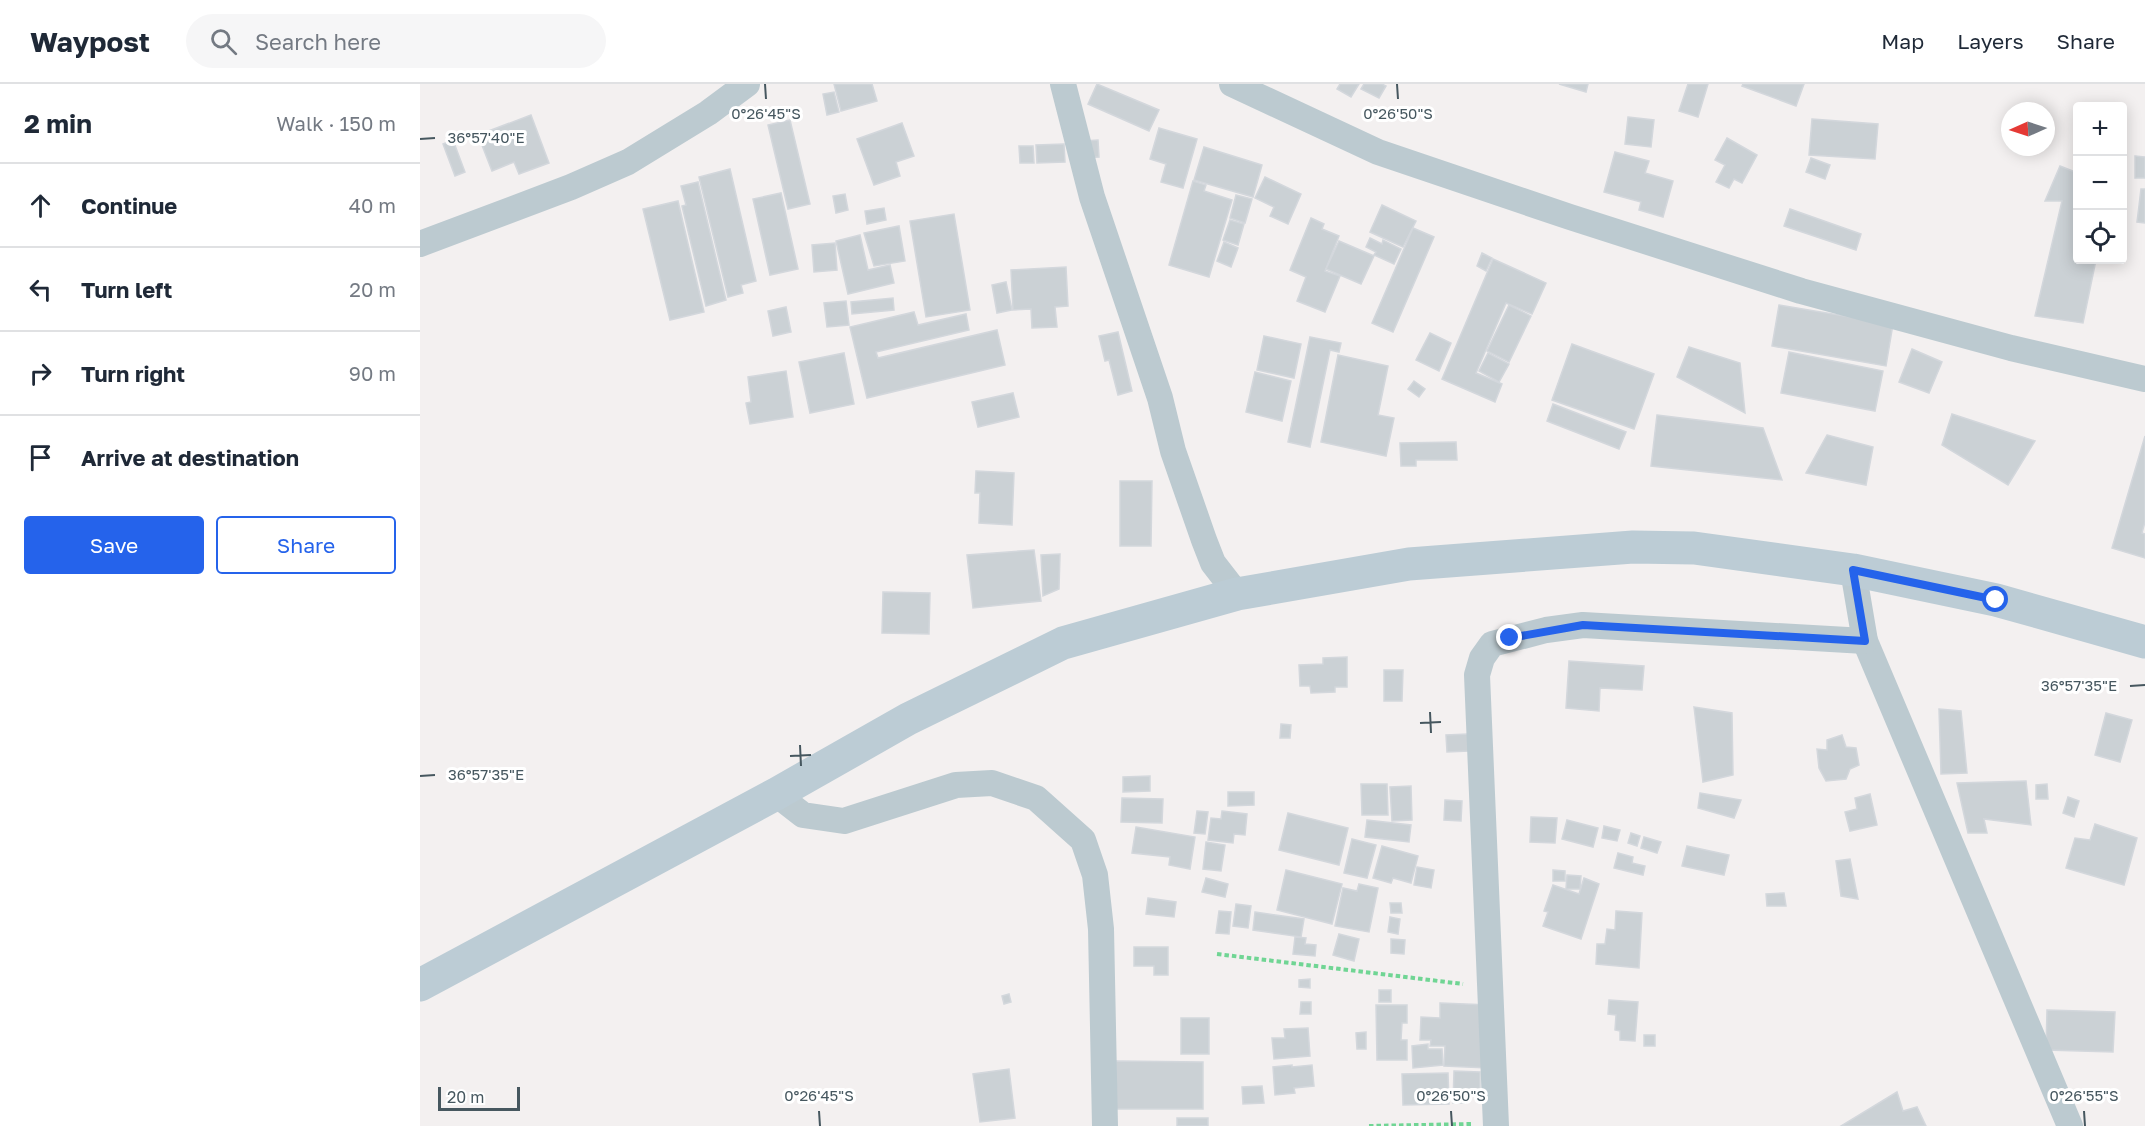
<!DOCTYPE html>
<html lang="en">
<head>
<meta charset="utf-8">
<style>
	body { margin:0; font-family:"Golos Text",sans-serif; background:#f6f6f7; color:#1f2937 }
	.controls { position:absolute; right:18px; top:18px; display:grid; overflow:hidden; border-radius:6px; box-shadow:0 3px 15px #0003 }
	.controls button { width:54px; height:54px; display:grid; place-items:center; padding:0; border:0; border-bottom:2px solid #e0e1e3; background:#fff; color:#1f2937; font:30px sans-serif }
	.compass { position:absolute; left:1581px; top:18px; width:54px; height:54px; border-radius:50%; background:#fff; box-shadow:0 3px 15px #0003; rotate:267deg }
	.scale { position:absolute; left:18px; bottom:15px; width:82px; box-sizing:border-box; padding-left:6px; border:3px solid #46575f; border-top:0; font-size:16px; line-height:21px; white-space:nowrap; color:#46575f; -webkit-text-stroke:4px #fff; paint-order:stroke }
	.stop { position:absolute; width:18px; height:18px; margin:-14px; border:4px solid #2563eb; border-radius:50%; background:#fff }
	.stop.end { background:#2563eb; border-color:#fff; box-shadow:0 2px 6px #0008 }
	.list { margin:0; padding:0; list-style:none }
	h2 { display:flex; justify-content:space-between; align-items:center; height:78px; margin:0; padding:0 24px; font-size:26px }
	h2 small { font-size:20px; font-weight:400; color:#747a83 }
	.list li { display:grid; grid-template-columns:39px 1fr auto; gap:18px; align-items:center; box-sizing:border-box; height:84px; padding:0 24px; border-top:2px solid #e0e1e3 }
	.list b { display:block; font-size:22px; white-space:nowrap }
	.list em { font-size:20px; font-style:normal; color:#747a83 }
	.actions { display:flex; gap:12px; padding:18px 24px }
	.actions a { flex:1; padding:14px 0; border:2px solid #2563eb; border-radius:6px; text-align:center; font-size:21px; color:#2563eb }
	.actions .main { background:#2563eb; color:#fff }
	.icon { flex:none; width:33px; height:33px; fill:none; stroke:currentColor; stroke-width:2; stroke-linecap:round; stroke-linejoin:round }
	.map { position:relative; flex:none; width:1725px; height:1042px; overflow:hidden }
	header { display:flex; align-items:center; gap:36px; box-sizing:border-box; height:84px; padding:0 30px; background:#fff; border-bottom:2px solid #e0e1e3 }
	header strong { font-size:28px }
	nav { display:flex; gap:33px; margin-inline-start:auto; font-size:21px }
	.search { width:420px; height:54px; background:#f6f6f7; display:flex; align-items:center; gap:15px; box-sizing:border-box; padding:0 21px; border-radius:33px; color:#747a83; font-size:22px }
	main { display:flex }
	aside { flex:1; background:#fff }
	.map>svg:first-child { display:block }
	.building { fill:#cbd1d5; stroke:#d3d7dc; stroke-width:1.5 }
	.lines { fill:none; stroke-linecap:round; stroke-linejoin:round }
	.path { stroke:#70d594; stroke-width:4; stroke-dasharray:4.5 3; stroke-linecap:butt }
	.minor { stroke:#bccad0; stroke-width:26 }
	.secondary { stroke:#bcccd5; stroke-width:33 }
	.route { stroke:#2563eb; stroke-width:8 }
	.ticks { fill:none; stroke:#46575f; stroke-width:2 }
	.ticks-label { font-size:15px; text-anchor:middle; fill:#46575f; stroke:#fff; stroke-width:6; stroke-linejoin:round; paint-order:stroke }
</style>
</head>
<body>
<header>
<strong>Waypost</strong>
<div class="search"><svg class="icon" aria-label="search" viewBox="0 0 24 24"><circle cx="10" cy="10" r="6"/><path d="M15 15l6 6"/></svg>Search here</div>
<nav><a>Map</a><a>Layers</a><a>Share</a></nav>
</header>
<main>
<aside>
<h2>2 min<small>Walk · 150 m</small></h2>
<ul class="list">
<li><svg class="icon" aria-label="ahead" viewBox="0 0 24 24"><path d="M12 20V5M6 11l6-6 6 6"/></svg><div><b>Continue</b></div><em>40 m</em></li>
<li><svg class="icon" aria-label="left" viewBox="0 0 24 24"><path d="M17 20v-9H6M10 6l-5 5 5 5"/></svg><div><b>Turn left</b></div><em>20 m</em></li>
<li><svg class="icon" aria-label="right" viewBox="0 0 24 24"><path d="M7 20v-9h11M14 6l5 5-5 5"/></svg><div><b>Turn right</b></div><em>90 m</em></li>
<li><svg class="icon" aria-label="arrive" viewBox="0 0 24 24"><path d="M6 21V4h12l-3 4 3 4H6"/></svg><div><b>Arrive at destination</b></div></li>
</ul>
<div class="actions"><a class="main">Save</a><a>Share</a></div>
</aside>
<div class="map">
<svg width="1725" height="1042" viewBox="0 0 1725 1042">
	<rect width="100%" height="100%" fill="#f3f0f0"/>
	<!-- building -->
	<g class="building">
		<polygon points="414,0 452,0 457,17 421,27"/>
		<polygon points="677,0 739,26 729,47 668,20"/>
		<polygon points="920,0 939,0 931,13 917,5"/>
		<polygon points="944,0 962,0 966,2 959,14 941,5"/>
		<polygon points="1139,0 1168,0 1166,8"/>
		<polygon points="1268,0 1288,0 1278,33 1259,27"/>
		<polygon points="1323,0 1384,0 1376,22 1322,2"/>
		<polygon points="414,8 419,28 407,31 403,10"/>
		<polygon points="111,31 129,79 99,90 94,78 72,87 58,51"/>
		<polygon points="1208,33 1234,36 1231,63 1205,60"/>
		<polygon points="1392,35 1458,40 1455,75 1389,71"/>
		<polygon points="370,36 390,120 368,125 348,41"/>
		<polygon points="482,39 494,72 476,78 480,92 454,101 437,55"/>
		<polygon points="739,44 777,55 763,104 741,98 746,80 730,75"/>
		<polygon points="1307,54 1337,71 1322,99 1314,95 1309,104 1296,98 1305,81 1295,76"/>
		<polygon points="33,56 45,88 35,92 23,60"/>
		<polygon points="678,56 679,73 665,74 664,57"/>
		<polygon points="644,60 645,78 617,79 616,61"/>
		<polygon points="599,62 613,62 614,79 600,79"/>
		<polygon points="784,63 842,81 833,113 774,96"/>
		<polygon points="1195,68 1229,77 1225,89 1253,97 1243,133 1219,126 1221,118 1184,108"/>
		<polygon points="1715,72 1725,73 1725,94 1715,94"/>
		<polygon points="1391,74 1410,81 1405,95 1386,88"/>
		<polygon points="1640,82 1658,89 1658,176 1676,176 1663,239 1615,232 1642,117 1625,117"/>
		<polygon points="310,85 336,197 321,201 323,209 308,213 279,93"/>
		<polygon points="845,93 881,110 868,140 850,132 854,123 835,114"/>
		<polygon points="773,97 786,101 784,107 812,116 789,193 749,181"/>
		<polygon points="278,98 306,216 286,222 262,122 266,121 261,102"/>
		<polygon points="1721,105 1725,105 1725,139 1717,138"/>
		<polygon points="361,109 378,185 350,191 333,115"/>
		<polygon points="425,110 428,126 416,129 413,112"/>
		<polygon points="816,111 832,115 825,139 810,134"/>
		<polygon points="258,117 284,228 250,236 223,125"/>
		<polygon points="962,121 996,137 983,163 950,148"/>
		<polygon points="464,124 466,136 447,140 445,127"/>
		<polygon points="1370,125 1441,150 1436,166 1364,142"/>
		<polygon points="534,130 550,226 506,233 490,137"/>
		<polygon points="891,134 904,140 902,145 919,152 905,187 920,192 905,228 877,217 886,193 870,186"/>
		<polygon points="810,136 824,140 818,161 803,156"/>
		<polygon points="479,142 485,177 454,182 444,149"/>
		<polygon points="993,144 1014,153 973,248 952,239"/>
		<polygon points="440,151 448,186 470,181 474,199 428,210 416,157"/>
		<polygon points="950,154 962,160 963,156 981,165 974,180 954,171 956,168 946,163"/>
		<polygon points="919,157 954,172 941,200 906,185"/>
		<polygon points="804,158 818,164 811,183 797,177"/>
		<polygon points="415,159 417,186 394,188 392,161"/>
		<polygon points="1062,169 1072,174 1066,187 1057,182"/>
		<polygon points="1073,175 1126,199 1112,230 1086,219 1056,289 1082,300 1075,318 1022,295"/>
		<polygon points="646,183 648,222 635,223 637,243 612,244 611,225 593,226 591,186"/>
		<polygon points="586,198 592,226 577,229 572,201"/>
		<polygon points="473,214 474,226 432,230 431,218"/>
		<polygon points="426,217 429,241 407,243 404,219"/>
		<polygon points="1089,221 1111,232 1089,278 1067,267"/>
		<polygon points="1359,221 1473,240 1466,282 1352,262"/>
		<polygon points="366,223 371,248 353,252 348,227"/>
		<polygon points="494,228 498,241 546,230 549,246 456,268 458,274 577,246 585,281 447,314 430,243"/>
		<polygon points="698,248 712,307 698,311 689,276 685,277 679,252"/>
		<polygon points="1010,249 1031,259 1019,287 996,276"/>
		<polygon points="844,252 881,260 874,294 837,286"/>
		<polygon points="890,253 921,259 919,268 910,266 890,363 868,358"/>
		<polygon points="1152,260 1234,290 1214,345 1132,316"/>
		<polygon points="1269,263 1320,279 1325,329 1257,293"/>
		<polygon points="1492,265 1522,278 1509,309 1479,298"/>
		<polygon points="1369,268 1463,287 1455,327 1361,309"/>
		<polygon points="424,269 434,320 390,329 379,278"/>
		<polygon points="1068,269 1089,280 1079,298 1059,287"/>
		<polygon points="918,271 968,282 958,331 974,334 966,372 901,358"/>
		<polygon points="366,287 373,333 330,340 326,319 331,318 328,293"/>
		<polygon points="835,288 871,297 862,337 826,328"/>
		<polygon points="994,297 1005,305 999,313 988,305"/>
		<polygon points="593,309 599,333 558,343 552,318"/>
		<polygon points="1133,320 1206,348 1199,365 1127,337"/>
		<polygon points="1532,330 1615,357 1588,401 1522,361"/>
		<polygon points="1237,331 1343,344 1362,396 1231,382"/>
		<polygon points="1407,351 1453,363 1446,401 1386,389"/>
		<polygon points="1725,352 1725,438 1722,449 1725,450 1725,474 1692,464"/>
		<polygon points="1036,358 1037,376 996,376 996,382 981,382 980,359"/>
		<polygon points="556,387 594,389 592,441 559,439 560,409 555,409"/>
		<polygon points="700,397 732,397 731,462 700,462"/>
		<polygon points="614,466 621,517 553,524 547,471"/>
		<polygon points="640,470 639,505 623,512 621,471"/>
		<polygon points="463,508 510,509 509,550 462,549"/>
		<polygon points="927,573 927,603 915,603 915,608 891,609 890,602 880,602 879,581 903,580 903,574"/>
		<polygon points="1149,577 1224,582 1222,606 1180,604 1179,627 1146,624"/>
		<polygon points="964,586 983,586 982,617 964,617"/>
		<polygon points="1274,623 1312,629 1313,691 1283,698"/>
		<polygon points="1519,625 1541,627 1547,689 1521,690"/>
		<polygon points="1686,629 1712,636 1700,678 1675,671"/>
		<polygon points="861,640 871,641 870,654 860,654"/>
		<polygon points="1048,650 1049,667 1027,668 1026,651"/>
		<polygon points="1422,651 1426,663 1436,664 1439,681 1430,685 1426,695 1406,697 1399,684 1397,665 1407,666 1407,656"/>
		<polygon points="730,692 730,707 703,708 703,693"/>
		<polygon points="1606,697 1611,741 1564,735 1567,749 1548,749 1537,699"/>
		<polygon points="941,700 967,700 968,731 942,731"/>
		<polygon points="1627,700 1628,715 1616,715 1616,701"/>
		<polygon points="991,702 992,736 972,737 970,703"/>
		<polygon points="808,708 834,708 834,721 808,722"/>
		<polygon points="1280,709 1321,716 1314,734 1278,724"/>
		<polygon points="1450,710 1457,741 1430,747 1425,728 1437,725 1435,714"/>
		<polygon points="1648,713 1659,717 1654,733 1643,729"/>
		<polygon points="702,714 743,715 742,739 701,738"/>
		<polygon points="1025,716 1042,717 1041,737 1024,736"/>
		<polygon points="777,727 788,728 785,750 774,749"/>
		<polygon points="802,727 827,730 825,751 814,750 813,759 788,756 791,734 801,735"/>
		<polygon points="868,729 928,744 919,781 859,766"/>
		<polygon points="1111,733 1137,734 1135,759 1110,758"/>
		<polygon points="947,736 991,741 989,758 945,753"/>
		<polygon points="1147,736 1178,744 1173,763 1142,755"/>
		<polygon points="1675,740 1717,754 1704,801 1646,784 1655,754 1670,756"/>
		<polygon points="1184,742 1200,746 1197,757 1182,754"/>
		<polygon points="716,743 775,753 770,785 749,781 750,773 712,769"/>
		<polygon points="1211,749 1220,752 1217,762 1208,759"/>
		<polygon points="1224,753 1241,758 1237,769 1221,764"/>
		<polygon points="932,755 956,761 947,794 924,789"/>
		<polygon points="786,758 805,761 801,787 783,785"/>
		<polygon points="962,762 998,772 991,799 973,794 971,799 953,794"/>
		<polygon points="1267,762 1309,771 1304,791 1262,782"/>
		<polygon points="1198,769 1213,773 1212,779 1225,782 1223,791 1194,784"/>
		<polygon points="1430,775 1438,815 1421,812 1416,777"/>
		<polygon points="997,783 1014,786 1011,804 994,801"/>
		<polygon points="866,786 922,800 912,840 857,826"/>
		<polygon points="1133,786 1145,787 1145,797 1133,797"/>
		<polygon points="1147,791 1161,792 1160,805 1146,805"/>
		<polygon points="786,794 808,800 805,813 782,808"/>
		<polygon points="1164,794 1179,800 1161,855 1123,842 1128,828 1124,827 1133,801 1159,810"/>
		<polygon points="939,800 958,804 949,848 915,842 923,804 937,807"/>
		<polygon points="1364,809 1366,822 1347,822 1346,810"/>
		<polygon points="728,814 756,818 754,833 726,830"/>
		<polygon points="970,819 981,819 982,829 971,829"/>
		<polygon points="816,820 831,822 828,844 813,842"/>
		<polygon points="799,827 811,828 809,850 796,849"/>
		<polygon points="1196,827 1222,829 1219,884 1176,880 1177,860 1185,860 1187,845 1195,846"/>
		<polygon points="835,828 884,835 881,853 833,846"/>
		<polygon points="970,833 980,835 978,850 968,848"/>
		<polygon points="919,850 939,855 934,877 913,871"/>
		<polygon points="875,853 886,854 885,860 896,861 895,872 873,870"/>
		<polygon points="971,855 985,856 984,870 971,869"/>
		<polygon points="714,863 748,863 748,891 734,891 734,882 714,882"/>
		<polygon points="890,895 890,904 879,903 879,896"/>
		<rect x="959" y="906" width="12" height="12"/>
		<polygon points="589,910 591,918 584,920 582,912"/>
		<polygon points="1189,916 1218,918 1215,957 1200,956 1200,947 1195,946 1196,931 1188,930"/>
		<polygon points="881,918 891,918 891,930 880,930"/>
		<polygon points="1020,919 1070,921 1068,984 1024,982 1025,962 1010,962 1011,956 1000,956 1001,933 1020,934"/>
		<polygon points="956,921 987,921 987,939 982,939 981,956 987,956 987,976 957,976"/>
		<polygon points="1627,926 1695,928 1693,968 1626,966"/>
		<rect x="761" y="934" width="28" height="36"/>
		<polygon points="888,944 890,972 854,975 852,954 865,954 864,945"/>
		<polygon points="946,948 946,965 937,965 936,949"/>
		<rect x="1224" y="951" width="11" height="11"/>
		<polygon points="1008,960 1008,965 1022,965 1023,981 993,984 992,962"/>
		<polygon points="696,977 783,978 783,1025 695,1025"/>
		<polygon points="872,981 872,983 892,981 894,1002 874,1004 875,1009 855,1011 853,983"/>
		<polygon points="589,985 595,1034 560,1038 553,990"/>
		<polygon points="1034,987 1060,988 1060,1005 1047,1005 1046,1019 1033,1019"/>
		<polygon points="1028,989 1029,1020 983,1021 982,990"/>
		<polygon points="842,1002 844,1019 823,1020 822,1003"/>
		<polygon points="1477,1008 1483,1027 1497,1023 1506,1042 1421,1042"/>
		<rect x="757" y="1034" width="31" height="8"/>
	</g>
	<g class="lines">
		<!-- path -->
		<g class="path">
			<polyline points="797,870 1043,900"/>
			<polyline points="949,1042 1051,1040"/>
		</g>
		<!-- minor -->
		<g class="minor">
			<polyline points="643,0 672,113 740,314 753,367 784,456 793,479 817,510"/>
			<polyline points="812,0 958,68 1150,133 1381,207 1591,264 1725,295"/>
			<polyline points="0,160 151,103 208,78 288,29 327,0"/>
			<polyline points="1433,486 1445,557 1650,1042"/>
			<polyline points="356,710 383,731 424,737 536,701 572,699 616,714 663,756 675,791 681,845 685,1042"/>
			<polyline points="1076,1042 1057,591 1062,574 1072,560 1126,546 1163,541 1445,557"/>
		</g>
		<!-- secondary -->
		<polyline class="secondary" points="0,901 356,710 488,635 643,559 817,510 989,480 1213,463 1274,464 1433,486 1576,516 1725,558"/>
	</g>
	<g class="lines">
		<!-- route -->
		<polyline class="route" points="1090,554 1163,541 1445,557 1433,486 1576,516"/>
	</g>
	<!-- ticks -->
	<path class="ticks" d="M 345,0 L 346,15M 977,0 L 978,15M 0,55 L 15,54M 1710,602 L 1725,601M 1010,628 L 1011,649M 1000,639 L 1021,638M 380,661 L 381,682M 370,672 L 391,671M 0,692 L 15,691M 399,1027 L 400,1042M 1031,1027 L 1032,1042M 1664,1027 L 1665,1042"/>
	<g class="ticks-label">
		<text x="346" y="35">0°26'45"S</text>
		<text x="978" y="35">0°26'50"S</text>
		<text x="66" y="59">36°57'40"E</text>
		<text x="1659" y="607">36°57'35"E</text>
		<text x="66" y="696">36°57'35"E</text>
		<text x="399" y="1017">0°26'45"S</text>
		<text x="1031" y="1017">0°26'50"S</text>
		<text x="1664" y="1017">0°26'55"S</text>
	</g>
</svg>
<div class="controls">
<button>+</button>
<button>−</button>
<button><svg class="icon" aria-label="locate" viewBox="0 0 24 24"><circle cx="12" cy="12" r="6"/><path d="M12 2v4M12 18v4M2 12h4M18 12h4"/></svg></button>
</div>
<svg class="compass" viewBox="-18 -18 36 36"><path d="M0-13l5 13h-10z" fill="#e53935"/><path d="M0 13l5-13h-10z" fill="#747a83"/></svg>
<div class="scale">20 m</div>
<div class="stop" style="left:1576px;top:516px"></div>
<div class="stop end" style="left:1090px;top:554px"></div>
</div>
</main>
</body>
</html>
